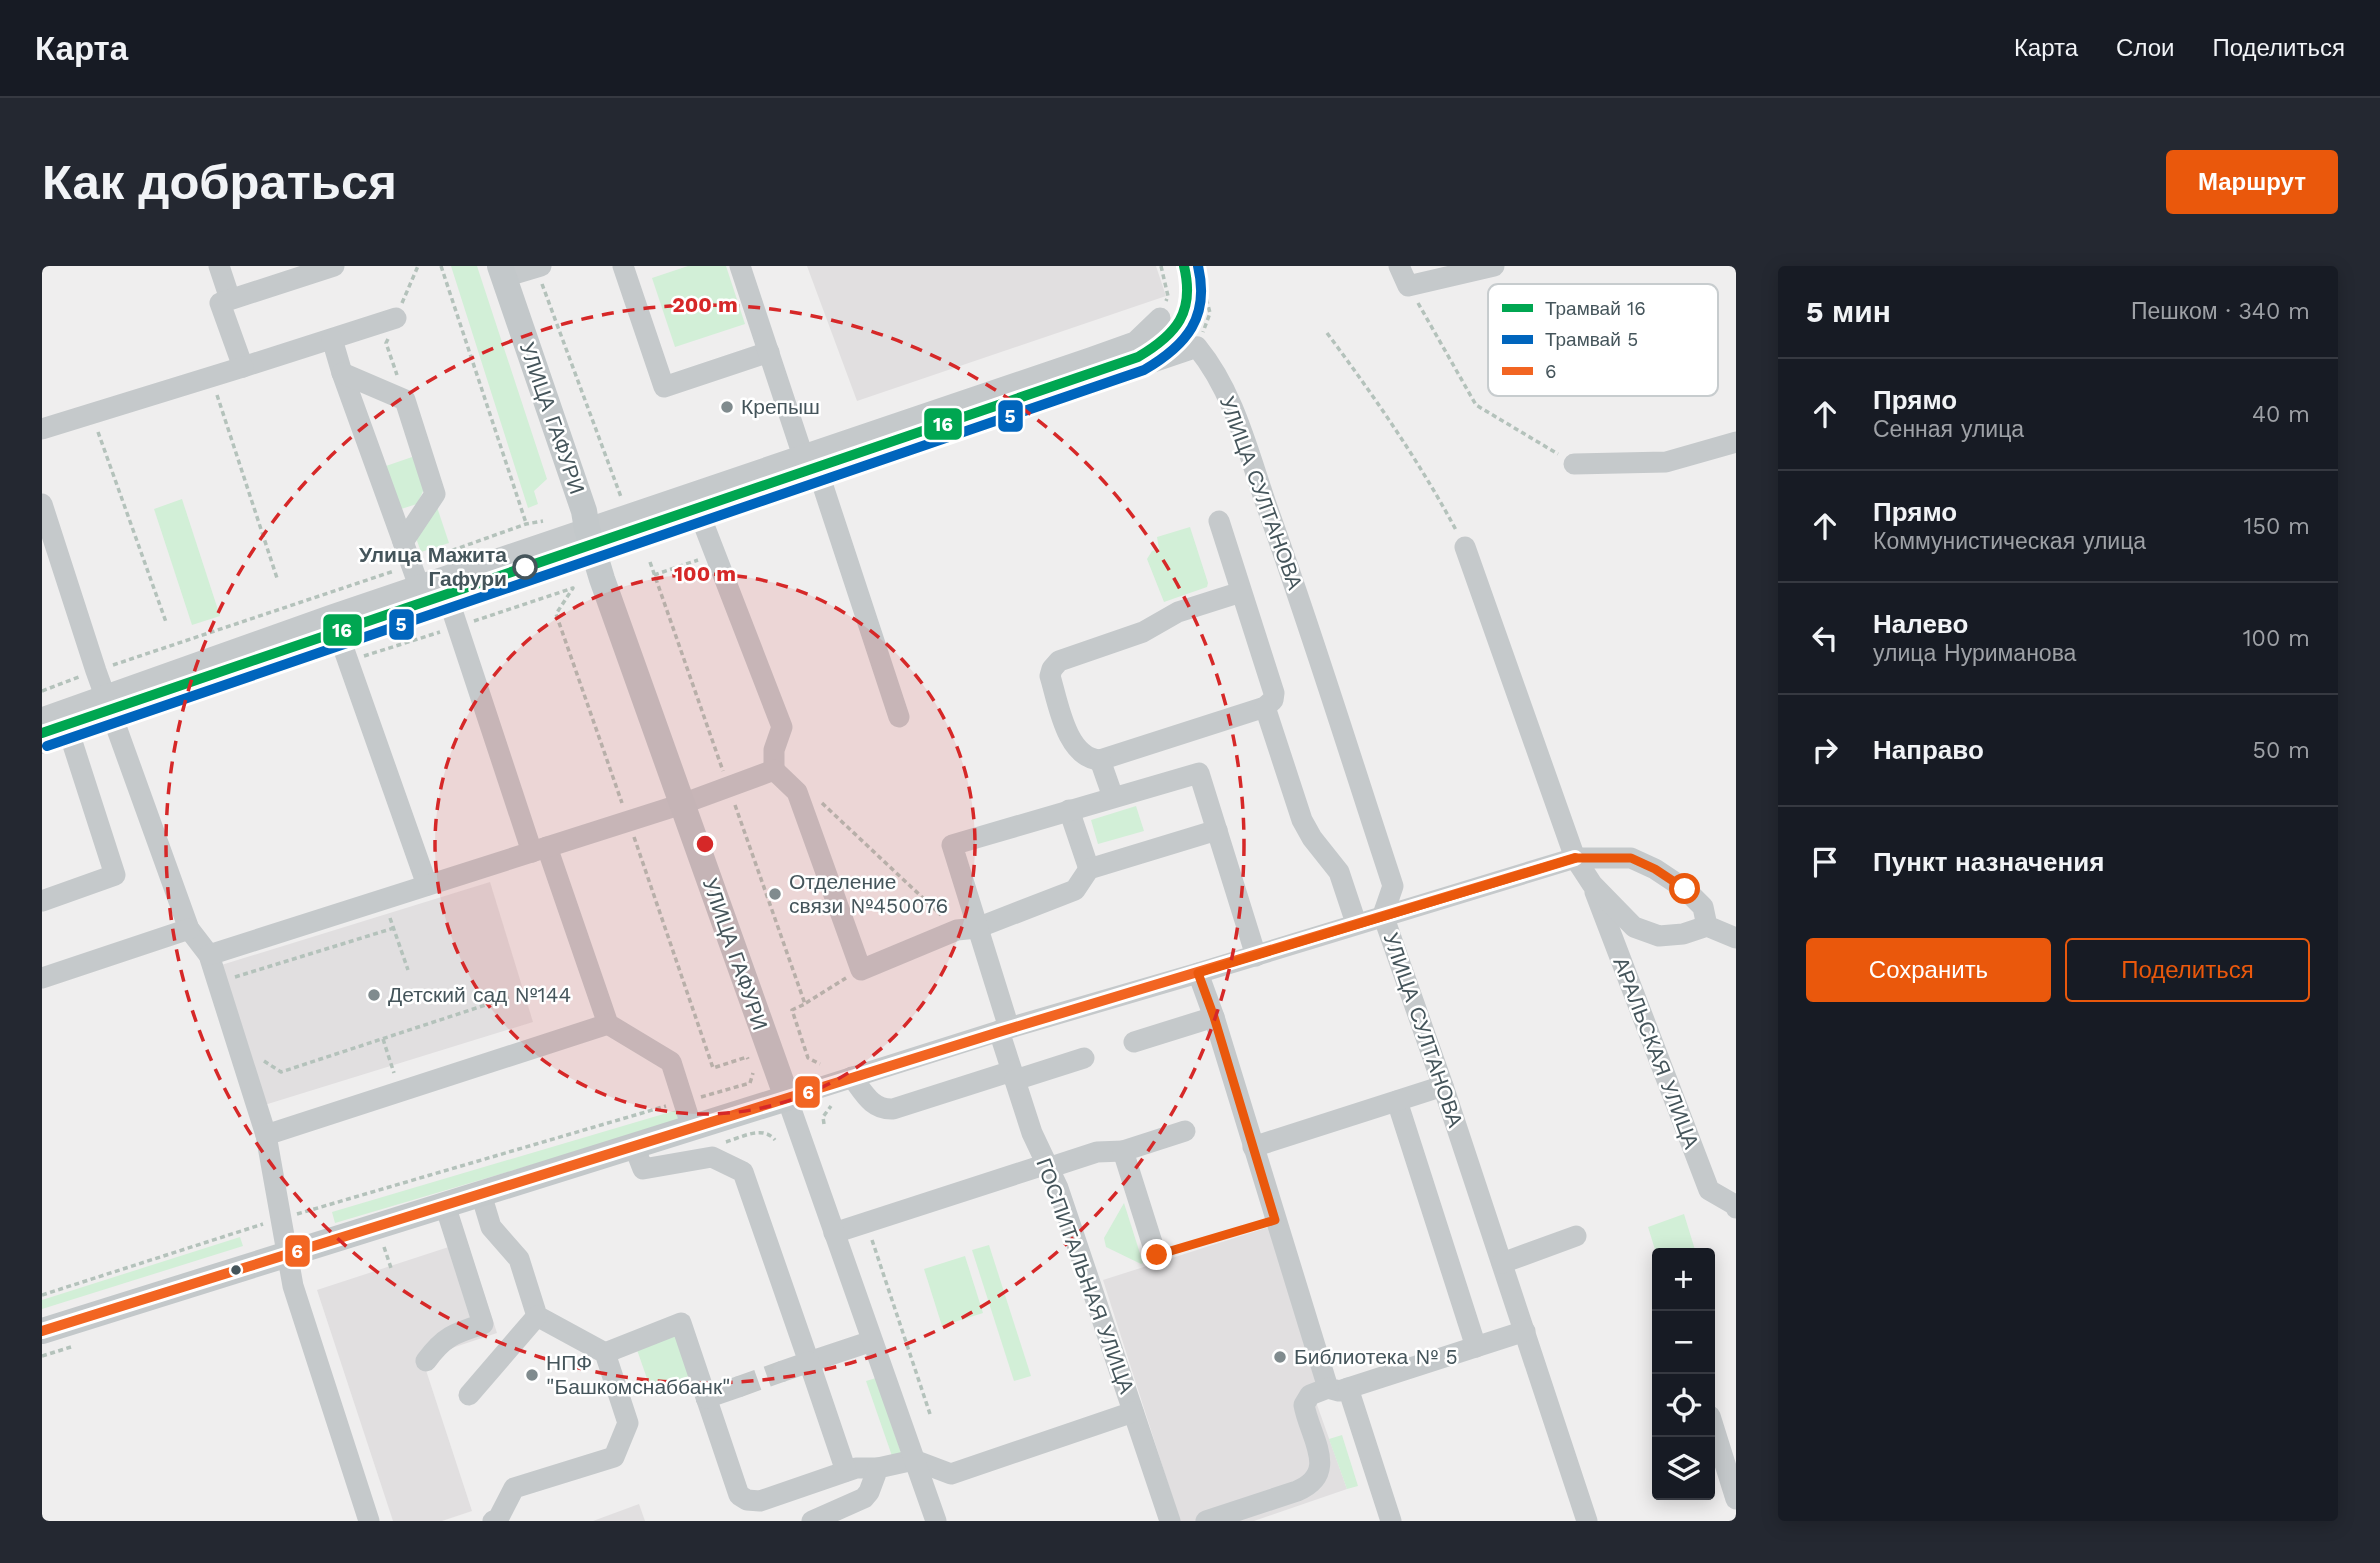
<!DOCTYPE html>
<html lang="ru">
<head>
<meta charset="utf-8">
<style>
	body { margin:0; font-family:"Work Sans",sans-serif; background:#242831; color:#f1f3f6 }
	.controls { position:absolute; right:21px; bottom:21px; display:grid; overflow:hidden; border-radius:7px; box-shadow:0 4px 18px #0003 }
	.controls button { width:63px; height:63px; display:grid; place-items:center; padding:0; border:0; border-bottom:2px solid #363941; background:#171b24; color:#f1f3f6; font:35px sans-serif }
	.stop { position:absolute; width:21px; height:21px; margin:-16px; border:5px solid #ea580c; border-radius:50%; background:#fff }
	.stop.end { background:#ea580c; border-color:#fff; box-shadow:0 2px 7px #0008 }
	.list { margin:0; padding:0; list-style:none }
	h2 { display:flex; justify-content:space-between; align-items:center; height:91px; margin:0; padding:0 28px; font-size:30px }
	h2 small { font-size:23px; font-weight:400; color:#9ea1a6 }
	.list li { display:grid; grid-template-columns:46px 1fr auto; gap:21px; align-items:center; box-sizing:border-box; height:112px; padding:0 28px; border-top:2px solid #363941 }
	.list b { display:block; font-size:26px; white-space:nowrap }
	.list p { margin:0; font-size:23px; white-space:nowrap; color:#9ea1a6 }
	.list em { font-size:23px; font-style:normal; color:#9ea1a6 }
	.actions { display:flex; gap:14px; padding:21px 28px }
	.actions a { flex:1; padding:16px 0; border:2px solid #ea580c; border-radius:7px; text-align:center; font-size:24px; color:#ea580c }
	.actions .main { background:#ea580c; color:#fff }
	.icon { flex:none; width:38px; height:38px; fill:none; stroke:currentColor; stroke-width:2; stroke-linecap:round; stroke-linejoin:round }
	.map { position:relative; flex:none; width:1694px; height:1255px; overflow:hidden; border-radius:7px }
	header { display:flex; align-items:center; gap:42px; box-sizing:border-box; height:98px; padding:0 35px; background:#171b24; border-bottom:2px solid #363941 }
	header strong { font-size:33px }
	nav { display:flex; gap:38px; margin-inline-start:auto; font-size:24px }
	.intro { display:flex; align-items:center; justify-content:space-between; box-sizing:border-box; height:168px; padding:0 42px }
	h1 { margin:0; font-size:49px }
	.button { padding:18px 32px; border-radius:7px; background:#ea580c; color:#fff; font-size:24px; font-weight:700 }
	main { display:flex; gap:42px; padding:0 42px }
	aside { flex:1; background:#171b24; border-radius:7px; box-shadow:0 4px 18px #0003 }
	.map>svg:first-child { display:block }
	.education { fill:#e1dfe0 }
	.green { fill:#d2efd7 }
	.lines { fill:none; stroke-linecap:round; stroke-linejoin:round }
	.minor-tunnel { stroke:#c4c8c9; stroke-width:21; stroke-dasharray:21 10; stroke-linecap:butt }
	.path { stroke:#b4c2bb; stroke-width:3.5; stroke-dasharray:5 3.5; stroke-linecap:butt }
	.minor { stroke:#c5c9cb; stroke-width:21 }
	.major { stroke:#c3c8ca; stroke-width:26 }
	.bus-1-casing { stroke:#fff; stroke-width:16 }
	.bus-1 { stroke:#f26522; stroke-width:10 }
	.tram-1-casing { stroke:#fff; stroke-width:16 }
	.tram-2-casing { stroke:#fff; stroke-width:16 }
	.tram-1 { stroke:#00a651; stroke-width:10 }
	.tram-2 { stroke:#0065bd; stroke-width:10 }
	.route { stroke:#ea580c; stroke-width:9 }
	.ring { fill:none; stroke:#d62828; stroke-width:3.5; stroke-dasharray:12 9 }
	.poi-dot { fill:#808b8e; stroke:#fff; stroke-width:2.5 }
	.stop-dot { fill:#fff; stroke:#45555b; stroke-width:3.5 }
	.bus-dot { fill:#45555b; stroke:#fff; stroke-width:2.5 }
	.labels { text-anchor:middle; stroke-width:5; stroke-linejoin:round; paint-order:stroke }
	.poi-label { font-size:21px; fill:#45555b; stroke:#fff; text-anchor:start }
	.street-label { font-size:21px; fill:#45555b; stroke:#fff }
	.stop-label { font-size:21px; font-weight:bold; fill:#45555b; stroke:#fff; text-anchor:end }
	.key { fill:#fff; stroke:#c7ccce; stroke-width:2 }
	.key-label { font-size:19px; fill:#45555b }
	.centre { fill:#d62828; stroke:#fff; stroke-width:3.5 }
	.ring-label { font-size:21px; text-anchor:middle; font-weight:bold; fill:#d62828; stroke:#fff; stroke-width:5; stroke-linejoin:round; paint-order:stroke }
	.line-badge { stroke:#fff; stroke-width:2.5 }
	.badge-label { font-size:19px; text-anchor:middle; font-weight:bold; fill:#fff }
</style>
</head>
<body>
<header>
<strong>Карта</strong>
<nav><a>Карта</a><a>Слои</a><a>Поделиться</a></nav>
</header>
<div class="intro"><h1>Как добраться</h1><a class="button">Маршрут</a></div>
<main>
<div class="map">
<svg width="1694" height="1255" viewBox="0 0 1694 1255">
	<rect width="100%" height="100%" fill="#efeeee"/>
	<!-- education -->
	<g class="education">
		<polygon points="765,0 1114,0 1124,30 815,135"/>
		<polygon points="448,616 491,756 216,841 173,701"/>
		<polygon points="1227,961 1282,1133 1274,1136 1305,1223 1212,1255 1138,1255 1061,1014"/>
		<polygon points="425,975 455,1067 380,1092 430,1245 400,1255 351,1255 275,1024"/>
		<polygon points="597,1238 603,1255 551,1255"/>
	</g>
	<!-- green -->
	<g class="green">
		<polygon points="409,0 435,0 505,213 492,225 496,238 486,242"/>
		<polygon points="646,0 684,0 703,58 633,81 610,12"/>
		<polygon points="373,190 383,221 375,238 359,243 344,200"/>
		<polygon points="140,233 178,350 150,359 112,243"/>
		<polygon points="394,238 407,277 379,286 374,272"/>
		<polygon points="1148,261 1166,317 1165,321 1122,336 1105,293 1110,285 1117,283 1115,271"/>
		<polygon points="1094,540 1102,565 1056,578 1049,554"/>
		<polygon points="635,844 638,855 293,957 290,946"/>
		<polygon points="1082,937 1101,997 1099,998 1064,981 1062,972"/>
		<polygon points="1642,948 1654,987 1615,987 1615,990 1606,961"/>
		<polygon points="198,971 201,980 0,1043 0,1034"/>
		<polygon points="947,979 989,1110 972,1115 930,984"/>
		<polygon points="923,990 941,1047 900,1060 882,1003"/>
		<polygon points="636,1065 652,1108 609,1124 594,1081"/>
		<polygon points="834,1112 859,1187 850,1190 824,1115"/>
		<polygon points="1300,1169 1316,1220 1305,1223 1287,1173"/>
	</g>
	<g class="lines">
		<!-- minor-tunnel -->
		<polyline class="minor-tunnel" points="696,1121 741,1105"/>
		<!-- path -->
		<g class="path">
			<polyline points="399,0 484,257"/>
			<polyline points="1119,0 1126,30 1124,35"/>
			<polyline points="1156,0 1168,47 1161,66"/>
			<polyline points="500,18 579,231"/>
			<polyline points="360,37 376,0"/>
			<polyline points="1376,37 1434,139 1516,188"/>
			<path d="M 1285,67 C 1332,130 1377,195 1414,264"/>
			<polyline points="346,73 344,77 355,109"/>
			<polyline points="175,129 235,312"/>
			<polyline points="56,166 124,356"/>
			<polyline points="386,293 484,258 501,255"/>
			<polyline points="608,296 681,505"/>
			<polyline points="612,309 656,294"/>
			<polyline points="432,355 531,322 514,348 580,537"/>
			<polyline points="322,390 398,366"/>
			<polyline points="71,399 352,305"/>
			<polyline points="0,425 37,411"/>
			<polyline points="780,537 899,649"/>
			<polyline points="693,539 763,738 750,744 766,792 778,798"/>
			<polyline points="592,571 671,802 705,791 706,793"/>
			<polyline points="348,652 366,704"/>
			<polyline points="193,711 352,662"/>
			<polyline points="764,737 804,712"/>
			<polyline points="341,773 352,807"/>
			<polyline points="222,795 239,806 468,731"/>
			<polyline points="659,831 708,817 711,807"/>
			<polyline points="782,858 781,851 789,840"/>
			<path d="M 684,876 C 700,871 721,859 733,874"/>
			<polyline points="255,948 624,840"/>
			<polyline points="830,974 888,1148"/>
			<polyline points="342,981 350,1005"/>
			<polyline points="1128,987 1218,959"/>
			<polyline points="0,1029 221,958"/>
			<polyline points="0,1090 29,1081"/>
		</g>
		<!-- minor -->
		<g class="minor">
			<polyline points="177,0 188,33"/>
			<polyline points="292,0 178,37 201,101 354,52"/>
			<polyline points="581,0 622,121 727,86"/>
			<polyline points="698,0 761,190"/>
			<polyline points="1357,0 1366,20 1452,0"/>
			<polyline points="462,11 499,0"/>
			<polyline points="290,73 300,107 377,320"/>
			<polyline points="300,107 363,134 393,228 361,276"/>
			<polyline points="0,163 201,101"/>
			<polyline points="1532,198 1624,196 1694,176"/>
			<polyline points="777,208 857,451"/>
			<polyline points="0,238 54,405 147,663 167,689 224,869 251,1020 327,1255"/>
			<polyline points="645,248 658,249 740,461 732,484 732,504"/>
			<path d="M 1177,255 L 1232,427 L 1231,434 L 1223,441 L 1058,494 C 1024,492 1016,436 1008,410 L 1010,403 L 1017,395 L 1101,366 L 1136,346 L 1199,326"/>
			<polyline points="407,335 490,586"/>
			<polyline points="295,364 385,619"/>
			<polyline points="1223,441 1260,554 1270,572 1297,606 1314,657"/>
			<polyline points="0,452 290,349 1048,92 1093,76 1118,52"/>
			<path d="M 0,477 L 300,375 L 521,296 L 1155,81 C 1192,126 1206,186 1225,241 C 1270,366 1309,493 1351,620 L 1341,649 L 1401,820 L 1545,1255"/>
			<polyline points="1058,494 1071,531"/>
			<polyline points="1027,544 1047,603"/>
			<polyline points="505,581 566,758 629,796 650,862"/>
			<polyline points="1553,626 1667,924 1693,939 1694,942"/>
			<polyline points="0,635 73,609 23,454"/>
			<polyline points="1665,660 1661,641 1643,623 1613,603 1589,592 1533,592 1550,618 1592,661 1617,670 1641,668 1665,660 1694,672"/>
			<polyline points="167,689 640,538 732,504 755,526 819,704 915,664 935,662 1033,624 1047,603 1175,564"/>
			<polyline points="1156,707 1172,751 1286,1122 1297,1125 1483,1065"/>
			<polyline points="0,712 147,663"/>
			<polyline points="967,762 910,579 1157,507 1214,690"/>
			<polyline points="957,765 990,867 1016,922 1128,1255"/>
			<polyline points="1092,776 1172,751"/>
			<path d="M 810,811 C 822,827 830,844 851,843 L 970,805"/>
			<polyline points="973,814 1042,792"/>
			<polyline points="1355,835 1434,1081"/>
			<polyline points="224,869 566,758"/>
			<polyline points="592,880 601,903 670,891 701,906 767,1096 830,1075"/>
			<polyline points="1211,881 1401,820"/>
			<polyline points="1006,902 1055,886 1081,885"/>
			<polyline points="439,928 449,961 477,993 495,1050 563,1087 586,1157 572,1191 472,1222 456,1253 451,1255"/>
			<polyline points="792,967 1005,898"/>
			<polyline points="1112,983 1081,885 1143,865"/>
			<polyline points="1460,997 1534,970"/>
			<polyline points="563,1087 639,1057 697,1229 705,1234 718,1235 814,1202 836,1202"/>
			<path d="M 384,1095 C 402,1070 413,1067 441,1058 L 403,939"/>
			<polyline points="741,1105 767,1096 804,1205"/>
			<polyline points="1306,1122 1349,1255"/>
			<polyline points="427,1129 495,1050"/>
			<polyline points="664,1132 696,1121"/>
			<polyline points="1668,1150 1694,1233"/>
			<polyline points="770,1255 822,1232 827,1226 836,1202 872,1194 909,1208 1091,1146"/>
			<polyline points="894,1255 745,832 957,765 1156,707 1533,592 1423,281"/>
			<path d="M 1164,1255 L 1255,1225 C 1298,1207 1268,1172 1262,1139 L 1268,1129 L 1286,1122"/>
		</g>
		<!-- major -->
		<polyline class="major" points="0,1065 745,832 560,313 545,263 542,245 458,0"/>
		<defs>
			<polyline id="bus-1" points="0,1065 957,766 1533,592"/>
		</defs>
		<!-- bus-1 casing -->
		<use href="#bus-1" class="bus-1-casing"/>
		<!-- bus-1 -->
		<use href="#bus-1" class="bus-1"/>
		<defs>
			<path id="tram-1" d="M 0,467 L 1096,91 C 1135,68 1153,46 1142,0"/>
			<path id="tram-2" d="M 5,480 L 1102,104 C 1145,79 1168,51 1156,0"/>
		</defs>
		<!-- tram-1 casing -->
		<use href="#tram-1" class="tram-1-casing"/>
		<!-- tram-2 casing -->
		<use href="#tram-2" class="tram-2-casing"/>
		<!-- tram-1 -->
		<use href="#tram-1" class="tram-1"/>
		<!-- tram-2 -->
		<use href="#tram-2" class="tram-2"/>
	</g>
	<g class="lines">
		<!-- route -->
		<polyline class="route" points="1115,989 1233,954 1172,751 1156,707 1533,592 1589,592 1613,603 1643,623"/>
	</g>
	<!-- distance rings -->
	<circle cx="663" cy="578" r="270" fill="#d62828" fill-opacity=".12"/>
	<g class="ring">
		<circle cx="663" cy="578" r="270"/>
		<circle cx="663" cy="578" r="539"/>
	</g>
	<!-- markers -->
	<g class="poi-dot">
		<circle cx="685" cy="141" r="7"/>
		<circle cx="733" cy="628" r="7"/>
		<circle cx="332" cy="729" r="7"/>
		<circle cx="1238" cy="1091" r="7"/>
		<circle cx="490" cy="1109" r="7"/>
	</g>
	<circle class="stop-dot" cx="483" cy="301" r="11"/>
	<circle class="bus-dot" cx="194" cy="1004" r="6"/>
	<g class="labels">
		<!-- poi labels -->
		<g class="poi-label">
			<text x="699" y="148">Крепыш</text>
			<text x="747" y="623">Отделение<tspan x="747" dy="24">связи №450076</tspan></text>
			<text x="346" y="736">Детский сад №144</text>
			<text x="1252" y="1098">Библиотека № 5</text>
			<text x="504" y="1104">НПФ<tspan x="504" dy="24">"Башкомснаббанк"</tspan></text>
		</g>
		<!-- street labels -->
		<g class="street-label">
			<text transform="translate(510 152) rotate(71)" y="7">УЛИЦА ГАФУРИ</text>
			<text transform="translate(1219 227) rotate(70)" y="7">УЛИЦА СУЛТАНОВА</text>
			<text transform="translate(693 688) rotate(71)" y="7">УЛИЦА ГАФУРИ</text>
			<text transform="translate(1381 764) rotate(71)" y="7">УЛИЦА СУЛТАНОВА</text>
			<text transform="translate(1614 787) rotate(69)" y="7">АРАЛЬСКАЯ УЛИЦА</text>
			<text transform="translate(1043 1010) rotate(70)" y="7">ГОСПИТАЛЬНАЯ УЛИЦА</text>
		</g>
		<!-- stop labels -->
		<g class="stop-label">
			<text x="465" y="296">Улица Мажита<tspan x="465" dy="24">Гафури</tspan></text>
		</g>
	</g>
	<!-- legend -->
	<rect x="1446" y="18" width="230" height="112" rx="10" class="key"/>
	<rect x="1460" y="38" width="31" height="8" fill="#00a651"/>
	<rect x="1460" y="69" width="31" height="9" fill="#0065bd"/>
	<rect x="1460" y="101" width="31" height="8" fill="#f26522"/>
	<g class="key-label">
		<text x="1503" y="49">Трамвай 16</text>
		<text x="1503" y="80">Трамвай 5</text>
		<text x="1503" y="112">6</text>
	</g>
	<circle cx="663" cy="578" r="10" class="centre"/>
	<g class="ring-label">
		<text x="663" y="46">200 m</text>
		<text x="663" y="315">100 m</text>
	</g>
	<g class="line-badge">
		<rect x="955" y="133" width="27" height="34" rx="7" fill="#0065bd"/>
		<rect x="881" y="141" width="40" height="34" rx="7" fill="#00a651"/>
		<rect x="346" y="342" width="27" height="33" rx="7" fill="#0065bd"/>
		<rect x="280" y="347" width="41" height="34" rx="7" fill="#00a651"/>
		<rect x="752" y="809" width="27" height="34" rx="7" fill="#f26522"/>
		<rect x="242" y="968" width="27" height="34" rx="7" fill="#f26522"/>
	</g>
	<g class="badge-label">
		<text x="968" y="157">5</text>
		<text x="901" y="165">16</text>
		<text x="359" y="365">5</text>
		<text x="300" y="371">16</text>
		<text x="766" y="833">6</text>
		<text x="255" y="992">6</text>
	</g>
</svg>
<div class="controls">
<button>+</button>
<button>−</button>
<button><svg class="icon" aria-label="locate" viewBox="0 0 24 24"><circle cx="12" cy="12" r="6"/><path d="M12 2v4M12 18v4M2 12h4M18 12h4"/></svg></button>
<button><svg class="icon" aria-label="layers" viewBox="0 0 24 24"><path d="M12 4l9 5-9 5-9-5zM3 14l9 5 9-5"/></svg></button>
</div>
<div class="stop" style="left:1643px;top:623px"></div>
<div class="stop end" style="left:1115px;top:989px"></div>
</div>
<aside>
<h2>5 мин<small>Пешком · 340 m</small></h2>
<ul class="list">
<li><svg class="icon" aria-label="ahead" viewBox="0 0 24 24"><path d="M12 20V5M6 11l6-6 6 6"/></svg><div><b>Прямо</b><p>Сенная улица</p></div><em>40 m</em></li>
<li><svg class="icon" aria-label="ahead" viewBox="0 0 24 24"><path d="M12 20V5M6 11l6-6 6 6"/></svg><div><b>Прямо</b><p>Коммунистическая улица</p></div><em>150 m</em></li>
<li><svg class="icon" aria-label="left" viewBox="0 0 24 24"><path d="M17 20v-9H6M10 6l-5 5 5 5"/></svg><div><b>Налево</b><p>улица Нуриманова</p></div><em>100 m</em></li>
<li><svg class="icon" aria-label="right" viewBox="0 0 24 24"><path d="M7 20v-9h11M14 6l5 5-5 5"/></svg><div><b>Направо</b></div><em>50 m</em></li>
<li><svg class="icon" aria-label="arrive" viewBox="0 0 24 24"><path d="M6 21V4h12l-3 4 3 4H6"/></svg><div><b>Пункт назначения</b></div></li>
</ul>
<div class="actions"><a class="main">Сохранить</a><a>Поделиться</a></div>
</aside>
</main>
</body>
</html>
